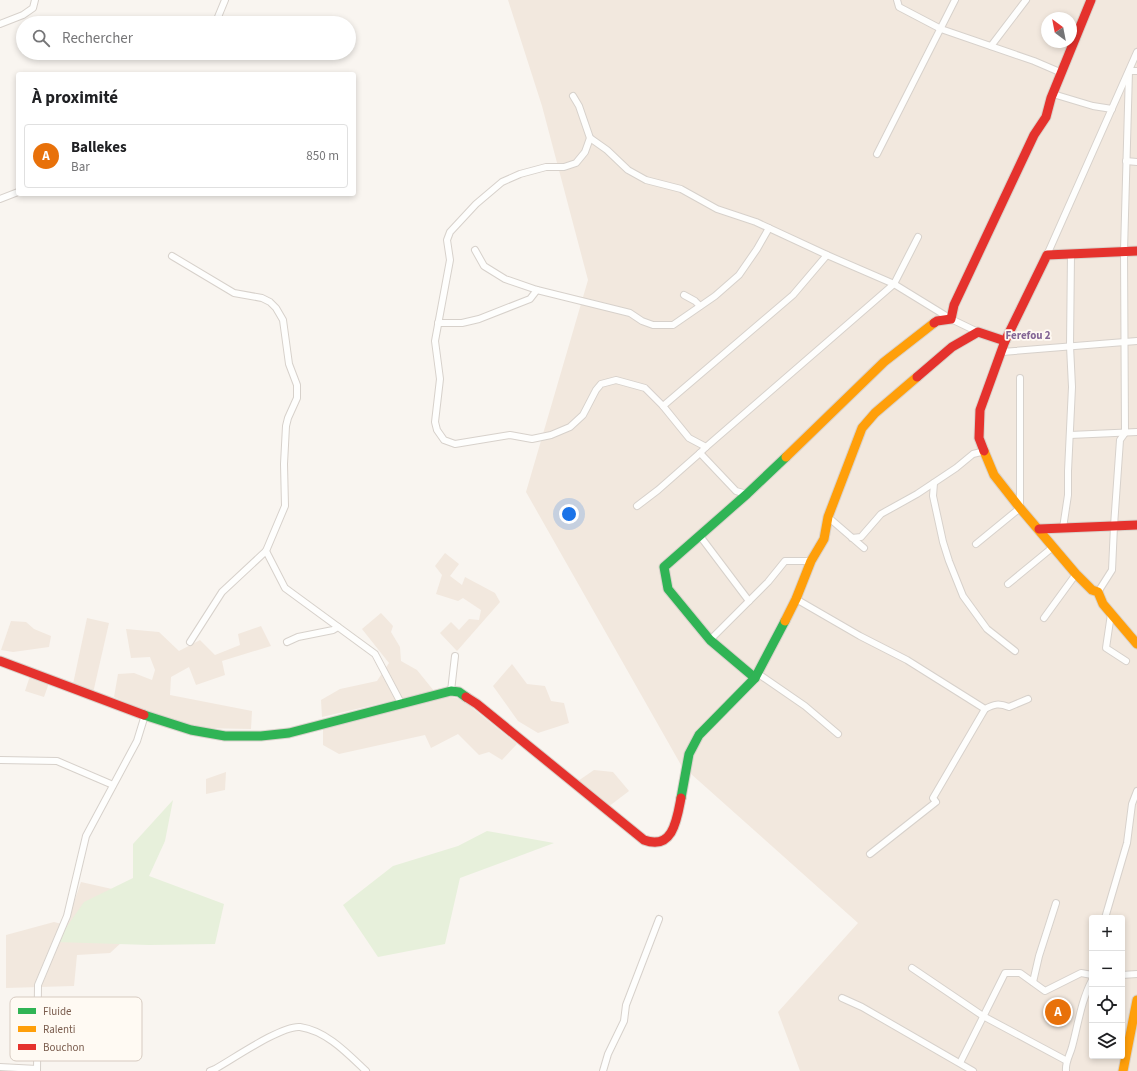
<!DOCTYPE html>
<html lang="fr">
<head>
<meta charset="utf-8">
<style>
	body { margin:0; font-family:"Source Sans 3",sans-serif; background:#f6f6f6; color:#202124 }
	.controls { position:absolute; right:12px; bottom:12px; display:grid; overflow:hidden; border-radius:4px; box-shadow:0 2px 6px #0003 }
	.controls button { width:36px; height:36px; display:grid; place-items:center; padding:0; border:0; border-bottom:1px solid #e0e0e0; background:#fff; color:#202124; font:20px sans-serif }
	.compass { position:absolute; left:1041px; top:12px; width:36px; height:36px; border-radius:50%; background:#fff; box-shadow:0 2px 6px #0003; rotate:328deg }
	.you { position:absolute; left:569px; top:514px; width:14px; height:14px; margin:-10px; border:3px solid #fff; border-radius:50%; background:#1a73e8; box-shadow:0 0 0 6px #1a73e833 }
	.badge { display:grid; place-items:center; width:26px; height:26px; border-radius:50%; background:#7c3aed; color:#fff; font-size:13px; font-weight:700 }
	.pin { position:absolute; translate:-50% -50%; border:2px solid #fff; box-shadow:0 1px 4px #0006 }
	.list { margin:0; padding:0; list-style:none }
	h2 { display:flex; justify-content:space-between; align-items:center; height:52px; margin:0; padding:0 16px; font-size:17px }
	h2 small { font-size:13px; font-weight:400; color:#757577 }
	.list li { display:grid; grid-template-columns:26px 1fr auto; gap:12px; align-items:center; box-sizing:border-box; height:64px; margin:0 8px 8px; padding:0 8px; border:1px solid #e0e0e0; border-radius:4px }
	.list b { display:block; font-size:15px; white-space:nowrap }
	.list p { margin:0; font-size:13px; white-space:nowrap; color:#757577 }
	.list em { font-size:13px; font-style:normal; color:#757577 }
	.icon { flex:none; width:22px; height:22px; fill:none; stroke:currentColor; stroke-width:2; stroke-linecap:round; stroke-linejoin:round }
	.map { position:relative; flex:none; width:1137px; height:1071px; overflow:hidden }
	.search { position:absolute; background:#fff; box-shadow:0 2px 6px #0003; left:16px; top:16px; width:340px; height:44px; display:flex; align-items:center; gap:10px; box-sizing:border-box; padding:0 14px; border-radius:22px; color:#757577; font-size:15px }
	.panel { position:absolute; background:#fff; box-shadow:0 2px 6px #0003; left:16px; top:72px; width:340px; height:124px; border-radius:4px }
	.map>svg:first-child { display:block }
	.residential { fill:#f2e8de; fill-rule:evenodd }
	.green { fill:#e7f0db }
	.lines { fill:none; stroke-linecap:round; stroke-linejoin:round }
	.street-casing { stroke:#d7d1cb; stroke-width:8 }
	.fast-casing { stroke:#d9d2cb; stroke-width:11 }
	.slow-casing { stroke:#d9d2cb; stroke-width:11 }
	.jam-casing { stroke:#d9d2cb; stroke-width:11 }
	.street { stroke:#fefefd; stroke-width:6 }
	.fast { stroke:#30b455; stroke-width:9 }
	.slow { stroke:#ff9f0a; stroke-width:9 }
	.jam { stroke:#e5322d; stroke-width:9 }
	.labels { text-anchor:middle; stroke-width:3.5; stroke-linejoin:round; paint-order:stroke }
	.neighbourhood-label { font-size:11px; font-weight:bold; fill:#846695; stroke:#fffaf3 }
	.key { fill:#fffaf3; stroke:#d7cbc1; stroke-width:1 }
	.key-label { font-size:11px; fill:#7a5c4d }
</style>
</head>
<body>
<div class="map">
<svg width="1137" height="1071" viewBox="0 0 1137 1071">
	<rect width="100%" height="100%" fill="#f9f5f0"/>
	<!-- residential -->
	<g class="residential">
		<path d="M 508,0 L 1137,0 L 1137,1071 L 800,1071 L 778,1012 L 858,923 L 681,765 L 526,492 L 588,280 L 542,106 ZM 1047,18 L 1071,18 L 1071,42 L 1047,42 ZM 1092,918 L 1122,918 L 1122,1056 L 1092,1056 Z"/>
		<polygon points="445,553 459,564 450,576 462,585 465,577 495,593 500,602 457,651 440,633 451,622 459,630 469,619 479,620 481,610 463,598 458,601 436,594 442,575 435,566"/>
		<polygon points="381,613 393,626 391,632 400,647 401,661 417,670 434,691 322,717 321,700 340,689 377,681 389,663 362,629"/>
		<polygon points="87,618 109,623 93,693 73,684"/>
		<polygon points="11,621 26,622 34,629 51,636 49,647 13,652 1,650"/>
		<polygon points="261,626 271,646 222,661 225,675 196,685 189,667 171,677 170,695 252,711 251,729 198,728 167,721 114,697 118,674 134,673 152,680 155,670 150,657 131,658 126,629 159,632 179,651 200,640 215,655 240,645 238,634"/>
		<polygon points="512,664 527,684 545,686 551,701 564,703 569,723 538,733 518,721 493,686"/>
		<polygon points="30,676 49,683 44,697 25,691"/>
		<polygon points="447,696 461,699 517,744 502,760 489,752 479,755 458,734 431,748 425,735 339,754 323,745 323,726"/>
		<polygon points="594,770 613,772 629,791 608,807 578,781"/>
		<polygon points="226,772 225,790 206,794 206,779"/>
		<polygon points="81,882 112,889 123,941 110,953 77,955 74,986 6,988 6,935 54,922 66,925"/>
	</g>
	<!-- green -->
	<g class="green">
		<polygon points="173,800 165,841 149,876 224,904 215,944 149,945 56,942 84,902 133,878 133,844"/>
		<polygon points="487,831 554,843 460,878 445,944 378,957 343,905 393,866 458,846"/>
	</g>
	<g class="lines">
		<defs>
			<g id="street">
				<polyline points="897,0 899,7 941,29 1034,61 1062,73"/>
				<polyline points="218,17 225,0"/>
				<polyline points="0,24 23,15 33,8 35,0"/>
				<polyline points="991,46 1026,0"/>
				<polyline points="1053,94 1093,106 1112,109"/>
				<polyline points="573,96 579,106 590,138 607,150 628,170 646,180 681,189 717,209 756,222 827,255 894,284 951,319 978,332"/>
				<polyline points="590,138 585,152 576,163 564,167 546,167 520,174 502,182 476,204 450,232 447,240 450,260 435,341 440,379 435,422 437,430 444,440 455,444 510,435 532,439 551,435 570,427 583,415 596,390 601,384 616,380 645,388 663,406 689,438 706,447"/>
				<polyline points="877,154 955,0"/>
				<polyline points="1126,161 1137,162"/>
				<polyline points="0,199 18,192"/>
				<polyline points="475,250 484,266 505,279 537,290 630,313 642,321 653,325 673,325 715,296 739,275 757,249 769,228"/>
				<polyline points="1047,255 1137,52"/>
				<polyline points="172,256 234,293 262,298 270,302 276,308 283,320 289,364 297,385 297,398 288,418 286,426 284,464 285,506 266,551 222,592 190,642"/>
				<polyline points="684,295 695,301 700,306"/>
				<polyline points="438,323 462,323 479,319 530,299 537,290"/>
				<polyline points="1002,352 1137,341"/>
				<polyline points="663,406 793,295 827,255"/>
				<polyline points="1070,435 1137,432"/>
				<polyline points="700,453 736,491 747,494"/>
				<polyline points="934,483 933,496 943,542 949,561 963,596 987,629 1015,651"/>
				<polyline points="637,506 658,490 700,453 706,447 894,284 918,237"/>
				<polyline points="828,517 864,548"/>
				<polyline points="1063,528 1068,495 1068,471 1072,387 1070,346 1071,254"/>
				<polyline points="700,536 749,601"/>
				<polyline points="852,538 861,537 881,514 917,494 956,468 973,454 985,451"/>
				<polyline points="976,544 1020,508 1020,378"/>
				<polyline points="266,551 285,588 375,654 401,703"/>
				<polyline points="1008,584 1053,547"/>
				<polyline points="1098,592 1112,570 1114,526 1120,440 1125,433 1124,251 1129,71 1137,71"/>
				<polyline points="796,599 860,636 907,660 985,709"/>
				<polyline points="1111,614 1106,648 1126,661"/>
				<polyline points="1044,618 1076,574"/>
				<polyline points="710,640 768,582 785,561 811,561"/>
				<polyline points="287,642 298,637 333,630 338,627"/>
				<polyline points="757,673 805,706 838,734"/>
				<polyline points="451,691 455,656"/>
				<polyline points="0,760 57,761 113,785"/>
				<path d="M 870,854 L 936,802 L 933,798 L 985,709 C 994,704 999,703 1009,707 L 1028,699"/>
				<polyline points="1105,918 1127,843 1132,804 1137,791"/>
				<polyline points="912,968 983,1016 1067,1061"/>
				<polyline points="1122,975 1137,974"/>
				<polyline points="1033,982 1039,956 1056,903"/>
				<polyline points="842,998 862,1007 973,1071"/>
				<polyline points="960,1063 1005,973 1020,973 1045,991 1081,973 1092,975"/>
				<polyline points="0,1067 37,1069"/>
				<polyline points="37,1071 38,985 67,916 86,836 137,741 145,715"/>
				<path d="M 210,1071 L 215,1069 C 233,1059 282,1025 300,1027 C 327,1031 348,1054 366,1071"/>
				<polyline points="603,1071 608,1054 624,1021 626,1005 659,919"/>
				<path d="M 1066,1071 C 1065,1062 1070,1055 1072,1047 C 1078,1025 1081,1001 1092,980"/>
			</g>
			<g id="fast">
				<polyline points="755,678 710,640 668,589 664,567 747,494 786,457"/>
				<polyline points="144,715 191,730 225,736 261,736 289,733 451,691 459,692 466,697"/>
				<polyline points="681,798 689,754 699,735 755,678 785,621"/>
			</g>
			<g id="slow">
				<polyline points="984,451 994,475 1020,508 1076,574 1092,590 1098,592 1103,604 1137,644"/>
				<polyline points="786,457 884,362 934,323"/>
				<polyline points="785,621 796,599 811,561 824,539 828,517 862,428 875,413 917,377"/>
				<polyline points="1123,1071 1137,1000"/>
			</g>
			<g id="jam">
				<polyline points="934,323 937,321 951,319 954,305 1034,135 1046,117 1051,98 1091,0"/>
				<polyline points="917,377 952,347 978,332 1005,341"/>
				<polyline points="984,451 979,438 980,410 1005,341 1047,255 1137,251"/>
				<polyline points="1039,529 1137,525"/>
				<polyline points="0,661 144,715"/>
				<path d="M 466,697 L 477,704 L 644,840 C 673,851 677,819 681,798"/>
			</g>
		</defs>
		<!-- street casing -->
		<use href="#street" class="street-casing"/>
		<!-- fast casing -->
		<use href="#fast" class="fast-casing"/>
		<!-- slow casing -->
		<use href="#slow" class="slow-casing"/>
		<!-- jam casing -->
		<use href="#jam" class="jam-casing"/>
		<!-- street -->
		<use href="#street" class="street"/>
		<!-- fast -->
		<use href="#fast" class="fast"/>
		<!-- slow -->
		<use href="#slow" class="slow"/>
		<!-- jam -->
		<use href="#jam" class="jam"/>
	</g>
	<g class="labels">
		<!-- neighbourhood labels -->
		<g class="neighbourhood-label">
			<text x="1028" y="339">Ferefou 2</text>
		</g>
	</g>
	<!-- legend -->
	<rect x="10" y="997" width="132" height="64" rx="6" class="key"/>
	<rect x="18" y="1008" width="18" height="6" fill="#30b455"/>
	<rect x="18" y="1026" width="18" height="6" fill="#ff9f0a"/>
	<rect x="18" y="1044" width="18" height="6" fill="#e5322d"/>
	<g class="key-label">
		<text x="43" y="1015">Fluide</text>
		<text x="43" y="1033">Ralenti</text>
		<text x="43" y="1051">Bouchon</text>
	</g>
</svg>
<div class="controls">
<button>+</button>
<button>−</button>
<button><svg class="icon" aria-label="locate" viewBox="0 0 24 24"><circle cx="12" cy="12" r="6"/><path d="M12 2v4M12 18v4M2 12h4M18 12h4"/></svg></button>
<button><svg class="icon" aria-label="layers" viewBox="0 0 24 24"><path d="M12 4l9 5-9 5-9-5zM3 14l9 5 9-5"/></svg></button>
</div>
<svg class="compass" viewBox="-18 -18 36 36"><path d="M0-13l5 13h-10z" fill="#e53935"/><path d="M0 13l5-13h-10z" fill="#757577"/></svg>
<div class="you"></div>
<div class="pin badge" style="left:1058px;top:1012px;background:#e8710a">A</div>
<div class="search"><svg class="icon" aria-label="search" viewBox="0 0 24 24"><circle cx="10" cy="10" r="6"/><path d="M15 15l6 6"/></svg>Rechercher</div>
<section class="panel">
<h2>À proximité<small></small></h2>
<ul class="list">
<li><span class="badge" style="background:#e8710a">A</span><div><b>Ballekes</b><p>Bar</p></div><em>850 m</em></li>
</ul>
</section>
</div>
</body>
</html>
